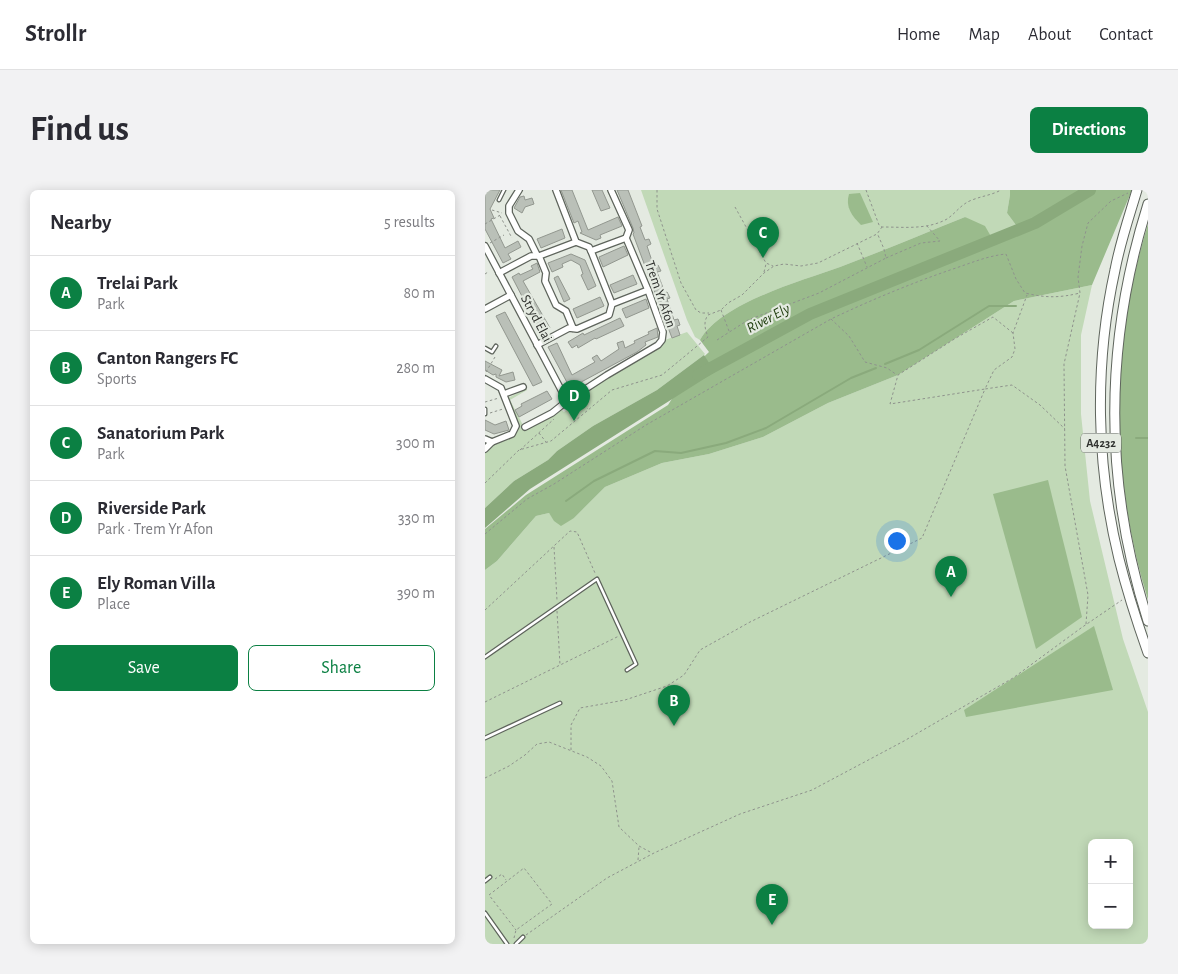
<!DOCTYPE html>
<html lang="en">
<head>
<meta charset="utf-8">
<style>
	body { margin:0; font-family:"Alegreya Sans",sans-serif; background:#f2f2f3; color:#2b2b33 }
	.controls { position:absolute; right:15px; bottom:15px; display:grid; overflow:hidden; border-radius:8px; box-shadow:0 2px 12px #0003 }
	.controls button { width:45px; height:45px; display:grid; place-items:center; padding:0; border:0; border-bottom:1px solid #e1e1e2; background:#fff; color:#2b2b33; font:25px sans-serif }
	.you { position:absolute; left:411px; top:350px; width:18px; height:18px; margin:-12px; border:4px solid #fff; border-radius:50%; background:#1a73e8; box-shadow:0 0 0 8px #1a73e833 }
	.badge { display:grid; place-items:center; width:32px; height:32px; border-radius:50%; background:#0b8043; color:#fff; font-size:16px; font-weight:700 }
	.pin { position:absolute; translate:-50% -41px; filter:drop-shadow(0 1px 2px #0008) }
	.pin::after { content:''; position:absolute; top:26px; width:18px; height:15px; background:inherit; clip-path:polygon(0 0,100% 0,50% 100%) }
	.list { margin:0; padding:0; list-style:none }
	h2 { display:flex; justify-content:space-between; align-items:center; height:65px; margin:0; padding:0 20px; font-size:21px }
	h2 small { font-size:16px; font-weight:400; color:#7c7c81 }
	.list li { display:grid; grid-template-columns:32px 1fr auto; gap:15px; align-items:center; box-sizing:border-box; height:75px; padding:0 20px; border-top:1px solid #e1e1e2 }
	.list b { display:block; font-size:19px; white-space:nowrap }
	.list p { margin:0; font-size:16px; white-space:nowrap; color:#7c7c81 }
	.list em { font-size:16px; font-style:normal; color:#7c7c81 }
	.actions { display:flex; gap:10px; padding:15px 20px }
	.actions a { flex:1; padding:11px 0; border:1px solid #0b8043; border-radius:8px; text-align:center; font-size:18px; color:#0b8043 }
	.actions .main { background:#0b8043; color:#fff }
	.map { position:relative; flex:none; width:663px; height:754px; overflow:hidden; border-radius:8px }
	header { display:flex; align-items:center; gap:30px; box-sizing:border-box; height:70px; padding:0 25px; background:#fff; border-bottom:1px solid #e1e1e2 }
	header strong { font-size:24px }
	nav { display:flex; gap:28px; margin-inline-start:auto; font-size:18px }
	.intro { display:flex; align-items:center; justify-content:space-between; box-sizing:border-box; height:120px; padding:0 30px }
	h1 { margin:0; font-size:35px }
	.button { padding:12px 22px; border-radius:8px; background:#0b8043; color:#fff; font-size:18px; font-weight:700 }
	main { display:flex; gap:30px; padding:0 30px }
	aside { flex:1; background:#fff; border-radius:8px; box-shadow:0 2px 12px #0003 }
	.map>svg:first-child { display:block }
	.green { fill:#c1d9b7; fill-rule:evenodd }
	.forest { fill:#9abb8c }
	.water { fill:#8aaa7c }
	.lines { fill:none; stroke-linecap:round; stroke-linejoin:round }
	.stream { stroke:#8aaa7c; stroke-width:2 }
	.river { stroke:#8aaa7c; stroke-width:12 }
	.building { fill:#bac0b8; stroke:#92978f }
	.service-casing { stroke:#5e645c; stroke-width:5 }
	.minor-casing { stroke:#5e645c; stroke-width:8 }
	.primary-casing { stroke:#5e645c; stroke-width:11 }
	.path { stroke:#8e928c; stroke-width:1; stroke-dasharray:2.5 2.5; stroke-linecap:butt }
	.service { stroke:#fff; stroke-width:2.5 }
	.minor { stroke:#fff; stroke-width:5.5 }
	.primary { stroke:#fff; stroke-width:9 }
	.labels { text-anchor:middle; stroke-width:4.5; stroke-linejoin:round; paint-order:stroke }
	.shield { fill:#e4eae1; stroke:#656864; stroke-width:1 }
	.shield-label { font-size:12px; font-weight:bold; fill:#2f312e }
	.street-label { font-size:14px; fill:#2f312e; stroke:#e4eae1 }
	.water-label { font-size:15px; font-style:italic; fill:#1a3908; stroke:#e4eae1 }
</style>
</head>
<body>
<header>
<strong>Strollr</strong>
<nav><a>Home</a><a>Map</a><a>About</a><a>Contact</a></nav>
</header>
<div class="intro"><h1>Find us</h1><a class="button">Directions</a></div>
<main>
<aside>
<h2>Nearby<small>5 results</small></h2>
<ul class="list">
<li><span class="badge">A</span><div><b>Trelai Park</b><p>Park</p></div><em>80 m</em></li>
<li><span class="badge">B</span><div><b>Canton Rangers FC</b><p>Sports</p></div><em>280 m</em></li>
<li><span class="badge">C</span><div><b>Sanatorium Park</b><p>Park</p></div><em>300 m</em></li>
<li><span class="badge">D</span><div><b>Riverside Park</b><p>Park · Trem Yr Afon</p></div><em>330 m</em></li>
<li><span class="badge">E</span><div><b>Ely Roman Villa</b><p>Place</p></div><em>390 m</em></li>
</ul>
<div class="actions"><a class="main">Save</a><a>Share</a></div>
</aside>
<div class="map">
<svg width="663" height="754" viewBox="0 0 663 754">
	<rect width="100%" height="100%" fill="#e4eae1"/>
	<!-- green -->
	<g class="green">
		<path d="M 156,0 L 525,0 L 525,5 L 522,23 L 534,39 L 508,50 L 480,27 C 438,44 397,61 355,77 C 316,91 236,113 215,150 L 210,147 L 202,130 Z"/>
		<path d="M 607,95 L 596,145 L 596,224 L 605,311 L 638,449 L 663,522 L 663,754 L 0,754 L 0,380 L 12,371 L 51,326 L 64,323 L 70,331 L 89,328 L 120,297 L 177,273 L 224,264 L 278,247 L 343,213 L 413,185 L 529,111 ZM 607,653 L 644,653 L 644,735 L 607,735 Z"/>
		<path d="M 202,142 L 220,164 L 219,165 L 172,200 L 108,236 L 72,261 L 63,270 L 29,291 L 0,318 L 0,263 L 10,253 L 29,246 C 38,228 24,225 23,208 L 39,200 L 37,194 L 42,200 L 25,210 L 40,239 L 76,219 L 79,222 L 94,210 L 96,211 L 94,207 L 132,181 L 176,155 L 180,150 Z"/>
	</g>
	<!-- forest -->
	<g class="forest">
		<path d="M 525,0 L 647,0 L 607,95 L 529,111 L 413,185 L 343,213 L 278,247 L 224,264 L 177,273 L 120,297 L 89,328 L 76,336 L 69,331 L 64,323 L 51,326 L 12,371 L 0,380 L 0,339 L 41,305 L 183,215 L 206,179 L 224,162 L 215,150 C 236,113 316,91 355,77 C 397,61 438,44 480,27 L 500,36 L 508,50 L 534,39 L 522,23 L 525,5 Z"/>
		<path d="M 375,3 L 388,32 L 376,35 C 367,26 360,17 364,4 Z"/>
		<path d="M 663,34 L 663,410 C 625,288 625,156 663,34 Z"/>
		<polygon points="563,290 597,427 551,459 508,304"/>
		<polygon points="609,436 628,500 481,527 479,520"/>
	</g>
	<!-- water -->
	<polygon class="water" points="219,165 230,182 45,299 0,338 0,318 29,291 63,270 72,261 108,236 172,200"/>
	<g class="lines">
		<!-- stream -->
		<g class="stream">
			<polyline points="400,174 434,160 504,116 531,116"/>
			<polyline points="651,248 663,248"/>
			<polyline points="81,311 109,291 170,261 196,263 241,253 281,238 366,188 391,178"/>
		</g>
		<!-- river -->
		<polyline class="river" points="213,185 325,124 550,33 605,0"/>
	</g>
	<!-- building -->
	<g class="building">
		<polygon points="0,0 15,0 5,19 9,28 6,29 20,58 33,51 36,57 23,64 26,69 18,73 0,39"/>
		<polygon points="76,0 87,0 103,40 133,27 137,36 115,45 116,48 111,50 95,43 97,42 93,31 89,33"/>
		<polygon points="107,0 117,0 125,18 116,21"/>
		<polygon points="132,0 143,0 157,36 155,37 160,50 164,49 166,54 162,56 169,77 173,75 176,81 172,82 180,103 182,102 185,108 182,109 189,130 193,129 195,135 192,136 195,145 187,148 148,44 149,43 148,38"/>
		<polygon points="39,6 40,10 47,8 49,14 40,17 37,23 29,18 35,7"/>
		<polygon points="77,39 80,48 56,58 52,49"/>
		<polygon points="139,56 143,65 118,77 114,67"/>
		<polygon points="86,64 100,70 111,96 103,100 96,85 98,84 95,75 86,70 77,74 78,77 67,82 63,73"/>
		<polygon points="52,73 55,82 38,91 65,138 56,143 27,87 34,83 35,85 48,79 46,76"/>
		<polygon points="148,85 152,94 129,103 125,95"/>
		<polygon points="73,86 85,109 79,112 69,88"/>
		<polygon points="115,107 119,116 92,128 88,119"/>
		<polygon points="161,109 164,118 141,128 137,119"/>
		<polygon points="20,122 57,192 48,196 11,126"/>
		<polygon points="135,128 139,136 111,149 110,148 93,158 92,155 87,158 83,152 98,143 99,145"/>
		<polygon points="172,138 173,147 160,152 161,155 152,162 85,198 63,157 72,153 87,185 110,172 107,168 112,165 116,171 134,159 132,153 138,151 140,158 150,153 149,151 164,144 163,142"/>
		<polygon points="0,171 17,180 14,186 28,182 30,190 21,192 11,187 11,184 8,185 0,180"/>
		<polygon points="62,201 67,209 34,227 30,220 37,216 36,214"/>
		<polygon points="0,230 10,235 21,231 24,240 9,244 0,240"/>
	</g>
	<g class="lines">
		<defs>
			<g id="service">
				<polyline points="14,10 19,0"/>
				<polyline points="0,158 7,162 11,156"/>
				<polyline points="0,219 0,224"/>
				<polyline points="0,467 112,389 151,474 142,480"/>
				<polyline points="0,548 75,513"/>
				<polyline points="0,691 5,687"/>
				<polyline points="0,723 22,754"/>
				<polyline points="31,754 38,747"/>
			</g>
			<g id="minor">
				<polyline points="34,0 24,16 24,23 33,41 44,49 52,65"/>
				<polyline points="71,0 91,52"/>
				<polyline points="0,56 82,211"/>
				<polyline points="106,61 127,114"/>
				<polyline points="54,66 61,83 60,91 71,115 81,121 88,138"/>
				<polyline points="14,83 46,66 54,66 91,52 104,57 106,61 141,48"/>
				<polyline points="0,119 26,105"/>
				<polyline points="52,155 84,138 92,139 124,125 127,114 163,100"/>
				<polyline points="0,189 16,198 31,236 27,244 7,252 0,249"/>
				<polyline points="19,204 38,197"/>
				<polyline points="40,237 67,223 82,211 122,185 173,155 177,150 178,142 163,100 141,48 144,40 126,0"/>
				<polyline points="0,259 7,252"/>
			</g>
			<g id="primary">
				<path d="M 652,0 C 644,27 635,53 630,80 C 609,175 611,275 634,369 C 642,401 652,432 663,463"/>
				<path d="M 663,14 C 619,153 618,291 663,431"/>
			</g>
		</defs>
		<!-- service casing -->
		<use href="#service" class="service-casing"/>
		<!-- minor casing -->
		<use href="#minor" class="minor-casing"/>
		<!-- primary casing -->
		<use href="#primary" class="primary-casing"/>
		<!-- path -->
		<g class="path">
			<polyline points="172,0 172,19 196,93 211,120 216,123 224,123"/>
			<path d="M 381,0 L 394,35 L 397,37 C 419,37 442,40 462,29 C 471,23 476,14 487,10 C 497,6 507,5 516,0"/>
			<polyline points="250,17 281,73 288,76"/>
			<polyline points="7,20 17,23"/>
			<polyline points="15,26 27,48"/>
			<polyline points="0,34 17,24"/>
			<polyline points="5,53 19,45"/>
			<polyline points="372,53 382,77"/>
			<polyline points="401,68 436,53 455,51 442,36"/>
			<polyline points="279,82 281,74"/>
			<polyline points="0,84 3,82"/>
			<polyline points="236,120 244,141"/>
			<polyline points="346,129 364,146 380,172 402,178 412,185"/>
			<polyline points="528,143 508,127 471,148 413,185 405,214 500,199 509,180 527,167 530,159 528,143 542,105"/>
			<polyline points="232,150 263,130 334,103 401,68 399,59 393,45"/>
			<polyline points="1,182 10,167"/>
			<polyline points="96,211 103,219"/>
			<polyline points="0,212 14,208"/>
			<polyline points="5,223 18,219"/>
			<polyline points="54,243 61,252"/>
			<polyline points="35,260 69,229"/>
			<path d="M 0,293 L 34,260 L 66,251 L 127,200 L 177,185 L 223,147 C 220,139 218,132 223,125 L 236,120 L 243,113 L 257,105 L 279,83 L 289,76 L 299,74 L 316,76 L 333,73 L 392,44 L 397,37"/>
			<path d="M 0,344 L 42,309 L 69,294 L 161,235 L 346,129 C 386,110 427,93 468,79 C 486,73 502,66 521,64 L 531,89 L 540,103 C 561,108 574,108 595,103"/>
			<polyline points="69,357 72,410"/>
			<polyline points="0,420 85,341 92,342 110,383"/>
			<polyline points="72,421 75,475"/>
			<polyline points="601,434 603,405 580,276 579,174 595,103 593,87 597,56 603,33 626,11 643,3"/>
			<polyline points="0,512 134,446"/>
			<polyline points="86,560 86,535 95,518 140,510 182,496 199,485 215,460 265,432 437,348 500,199 527,195 555,215 580,239"/>
			<polyline points="0,588 24,576 40,565 52,554 64,552 102,567 116,576 127,591 134,637 154,656 167,663"/>
			<polyline points="153,670 154,657"/>
			<polyline points="10,689 17,684 21,690"/>
			<polyline points="41,745 122,688 169,663 255,624 327,600 419,551 528,488 596,438 637,410"/>
			<polyline points="29,748 31,740 67,714 39,678 4,705 31,740"/>
		</g>
		<!-- service -->
		<use href="#service" class="service"/>
		<!-- minor -->
		<use href="#minor" class="minor"/>
		<!-- primary -->
		<use href="#primary" class="primary"/>
	</g>
	<g class="labels">
		<!-- shield labels -->
		<rect class="shield" x="596" y="243.5" width="40" height="19" rx="4"/>
		<g class="shield-label">
			<text x="616" y="257">A4232</text>
		</g>
		<!-- street labels -->
		<g class="street-label">
			<text transform="translate(176 104) rotate(71)" y="5">Trem Yr Afon</text>
			<text transform="translate(52 128) rotate(62)" y="5">Stryd Elai</text>
		</g>
		<!-- water labels -->
		<g class="water-label">
			<text transform="translate(283 128) rotate(-28)" y="5">River Ely</text>
		</g>
	</g>
</svg>
<div class="controls">
<button>+</button>
<button>−</button>
</div>
<div class="you"></div>
<div class="pin badge" style="left:466px;top:407px">A</div>
<div class="pin badge" style="left:189px;top:536px">B</div>
<div class="pin badge" style="left:278px;top:68px">C</div>
<div class="pin badge" style="left:89px;top:231px">D</div>
<div class="pin badge" style="left:287px;top:735px">E</div>
</div>
</main>
</body>
</html>
